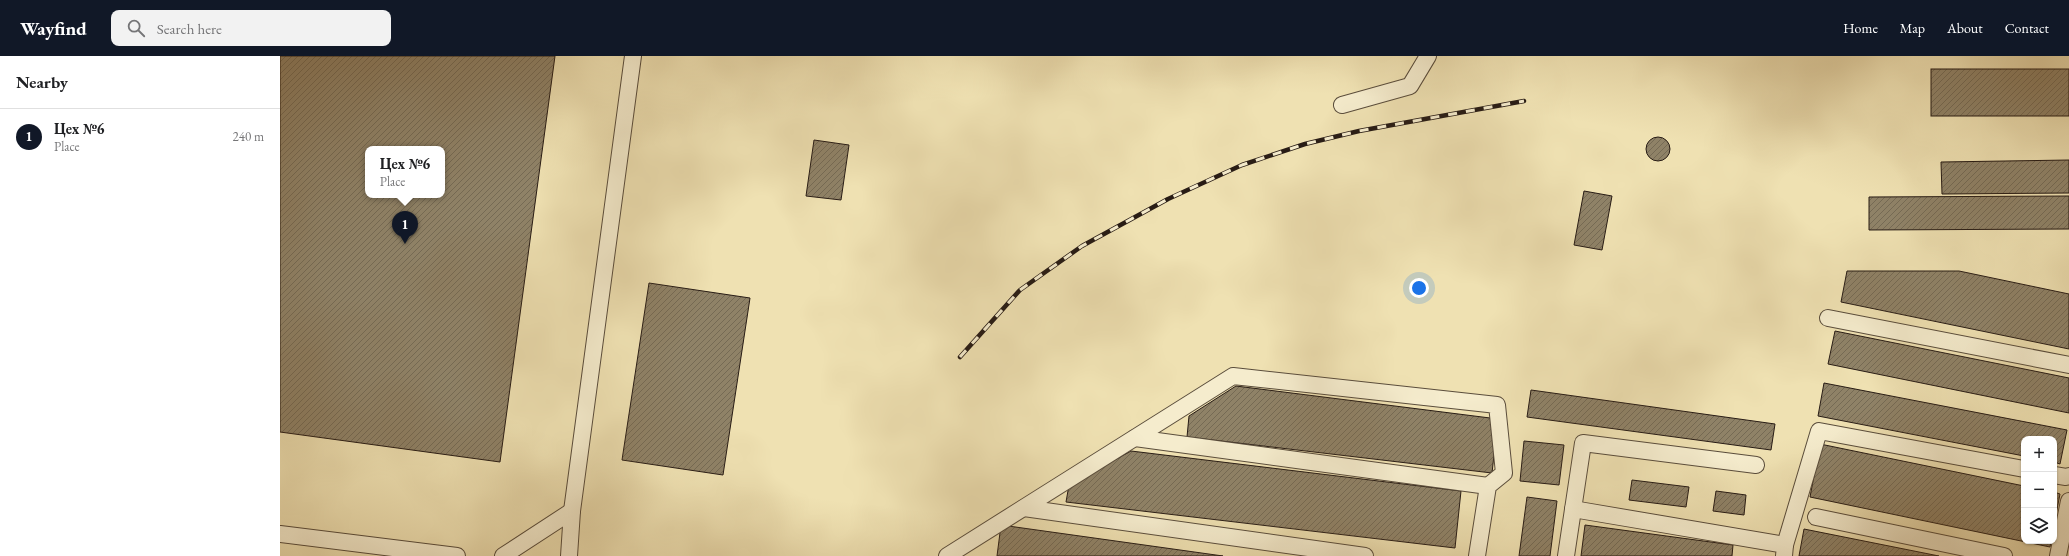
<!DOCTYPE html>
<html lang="en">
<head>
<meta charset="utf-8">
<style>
	body { margin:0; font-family:"EB Garamond",serif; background:#f2f2f2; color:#202124 }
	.controls { position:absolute; right:12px; bottom:12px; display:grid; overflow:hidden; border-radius:8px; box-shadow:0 1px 3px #0004 }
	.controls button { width:36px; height:36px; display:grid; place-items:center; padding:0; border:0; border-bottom:1px solid #e0e0e0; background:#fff; color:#202124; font:20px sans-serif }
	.you { position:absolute; left:1139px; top:232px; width:14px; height:14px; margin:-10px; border:3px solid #fff; border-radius:50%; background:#1a73e8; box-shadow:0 0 0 6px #1a73e833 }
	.badge { display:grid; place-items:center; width:26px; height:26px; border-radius:50%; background:#111827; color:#fff; font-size:13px; font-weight:700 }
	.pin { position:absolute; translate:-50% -33px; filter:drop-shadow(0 1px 2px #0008) }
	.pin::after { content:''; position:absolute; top:21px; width:14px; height:12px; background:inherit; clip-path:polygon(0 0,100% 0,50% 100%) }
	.popup { position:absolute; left:85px; top:90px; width:80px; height:52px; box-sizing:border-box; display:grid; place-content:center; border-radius:8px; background:#fff; filter:drop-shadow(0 1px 3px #0005); font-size:13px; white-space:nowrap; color:#757577 }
	.popup b { font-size:15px; color:#202124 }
	.popup::after { content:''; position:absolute; left:50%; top:100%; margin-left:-8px; border:8px solid transparent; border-top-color:#fff }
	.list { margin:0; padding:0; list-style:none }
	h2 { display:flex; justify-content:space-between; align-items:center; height:52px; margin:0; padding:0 16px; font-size:17px }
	h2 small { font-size:13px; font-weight:400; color:#757577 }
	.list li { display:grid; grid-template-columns:26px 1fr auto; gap:12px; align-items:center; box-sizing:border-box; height:56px; padding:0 16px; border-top:1px solid #e0e0e0 }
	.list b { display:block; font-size:15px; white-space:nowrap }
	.list p { margin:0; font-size:13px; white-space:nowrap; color:#757577 }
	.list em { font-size:13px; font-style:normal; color:#757577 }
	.icon { flex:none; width:22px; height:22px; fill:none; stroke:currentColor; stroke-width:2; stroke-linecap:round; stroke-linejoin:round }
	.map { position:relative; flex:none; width:1789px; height:500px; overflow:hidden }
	header { display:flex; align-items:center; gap:24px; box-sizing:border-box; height:56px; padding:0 20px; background:#111827; color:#fff }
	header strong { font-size:19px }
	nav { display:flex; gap:22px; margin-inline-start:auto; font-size:14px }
	.search { width:280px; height:36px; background:#f2f2f2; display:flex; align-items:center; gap:10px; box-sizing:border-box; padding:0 14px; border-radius:8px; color:#757577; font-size:15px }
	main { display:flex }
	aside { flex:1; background:#fff }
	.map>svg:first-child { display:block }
	.building { fill:url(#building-hatch); stroke:#281c15; fill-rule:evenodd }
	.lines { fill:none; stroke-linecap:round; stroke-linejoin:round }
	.service-casing { stroke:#5a4d3c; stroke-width:18 }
	.service { stroke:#f5eccd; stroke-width:16 }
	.rail-casing { stroke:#281c15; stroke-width:4.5 }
	.rail { stroke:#f5eccd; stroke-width:3; stroke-dasharray:9; stroke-linecap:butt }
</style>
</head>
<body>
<header>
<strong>Wayfind</strong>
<div class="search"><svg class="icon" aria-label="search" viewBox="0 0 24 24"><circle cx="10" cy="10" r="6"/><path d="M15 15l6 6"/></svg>Search here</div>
<nav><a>Home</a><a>Map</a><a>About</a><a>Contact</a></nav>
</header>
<main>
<aside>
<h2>Nearby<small></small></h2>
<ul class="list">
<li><span class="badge">1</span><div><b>Цех №6</b><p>Place</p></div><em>240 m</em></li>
</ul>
</aside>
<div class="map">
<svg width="1789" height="500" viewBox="0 0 1789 500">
	<defs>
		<pattern id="building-hatch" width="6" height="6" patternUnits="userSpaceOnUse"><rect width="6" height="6" fill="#8f8267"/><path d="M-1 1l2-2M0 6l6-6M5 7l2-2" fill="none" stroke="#756a54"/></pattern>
	</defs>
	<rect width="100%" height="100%" fill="#efe1b2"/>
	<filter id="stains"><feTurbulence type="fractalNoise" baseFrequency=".005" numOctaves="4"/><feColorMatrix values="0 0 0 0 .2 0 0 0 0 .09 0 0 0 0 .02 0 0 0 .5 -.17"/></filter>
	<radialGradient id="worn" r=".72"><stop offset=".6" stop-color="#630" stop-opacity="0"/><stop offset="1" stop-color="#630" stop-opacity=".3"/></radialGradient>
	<!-- building -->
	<g class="building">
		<path d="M 0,0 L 275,0 L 220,406 L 0,376 ZM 88,93 L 162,93 L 162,139 L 88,139 Z"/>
		<rect x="1651" y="13" width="138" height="47"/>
		<circle cx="1378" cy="93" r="12"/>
		<polygon points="534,84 569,89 561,144 526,140"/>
		<polygon points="1789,104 1789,137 1662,138 1661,106"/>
		<polygon points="1304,135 1332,140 1322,194 1294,189"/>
		<polygon points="1789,140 1789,173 1589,174 1589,141"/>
		<polygon points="1567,215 1679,215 1789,238 1789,293 1561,246"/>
		<polygon points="369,227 470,242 443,419 342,404"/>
		<polygon points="1555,275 1789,322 1789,357 1548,308"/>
		<polygon points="1544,327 1787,374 1780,408 1774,406 1774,383 1744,383 1744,400 1538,360"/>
		<polygon points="956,330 1218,363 1212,417 907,381 909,360"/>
		<polygon points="1251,334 1495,368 1491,394 1247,361"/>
		<polygon points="1244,385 1284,389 1279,429 1240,425"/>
		<polygon points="1540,388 1744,430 1744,485 1771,485 1770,491 1530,441"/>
		<polygon points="851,395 1181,435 1175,492 786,446 789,429"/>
		<polygon points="1352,424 1409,431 1406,451 1349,444"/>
		<polygon points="1436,435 1466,439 1464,459 1433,455"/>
		<polygon points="1774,436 1780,438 1774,469"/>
		<polygon points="1247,441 1277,445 1270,500 1239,500"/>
		<polygon points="721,469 943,500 717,500"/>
		<polygon points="1305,469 1453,489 1452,500 1301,500"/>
		<polygon points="1524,473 1659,500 1519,500"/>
	</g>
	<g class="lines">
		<defs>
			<g id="service">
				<polyline points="1062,49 1130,30 1148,0"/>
				<polyline points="1548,262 1789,309"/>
				<polyline points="855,382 1208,430"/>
				<polyline points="1774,419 1786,421 1789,420"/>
				<polyline points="744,452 1085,500"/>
				<polyline points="1293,453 1505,489 1504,500"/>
				<polyline points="1536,461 1724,500"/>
				<polyline points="0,478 177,500"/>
				<polyline points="1505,489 1539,375 1744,413"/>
				<polyline points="223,500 292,455"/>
				<polyline points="289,500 292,455 353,0"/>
				<polyline points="667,500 953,320 1217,349 1224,417 1208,430 1197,500"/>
				<polyline points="1286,500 1303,387 1476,409"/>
				<polyline points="1778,500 1789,445"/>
			</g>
		</defs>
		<!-- service casing -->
		<use href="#service" class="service-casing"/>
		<!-- service -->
		<use href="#service" class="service"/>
		<defs>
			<polyline id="rail" points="680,301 740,234 802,190 888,143 962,109 1025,88 1079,75 1244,45"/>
		</defs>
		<!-- rail casing -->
		<use href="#rail" class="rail-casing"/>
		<!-- rail -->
		<use href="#rail" class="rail"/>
	</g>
	<rect width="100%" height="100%" filter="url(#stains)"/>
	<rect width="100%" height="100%" fill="url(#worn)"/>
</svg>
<div class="controls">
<button>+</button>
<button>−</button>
<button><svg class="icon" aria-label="layers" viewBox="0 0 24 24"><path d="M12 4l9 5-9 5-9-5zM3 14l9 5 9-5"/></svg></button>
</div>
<div class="you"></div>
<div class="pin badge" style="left:125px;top:188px">1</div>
<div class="popup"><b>Цех №6</b>Place</div>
</div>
</main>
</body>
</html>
